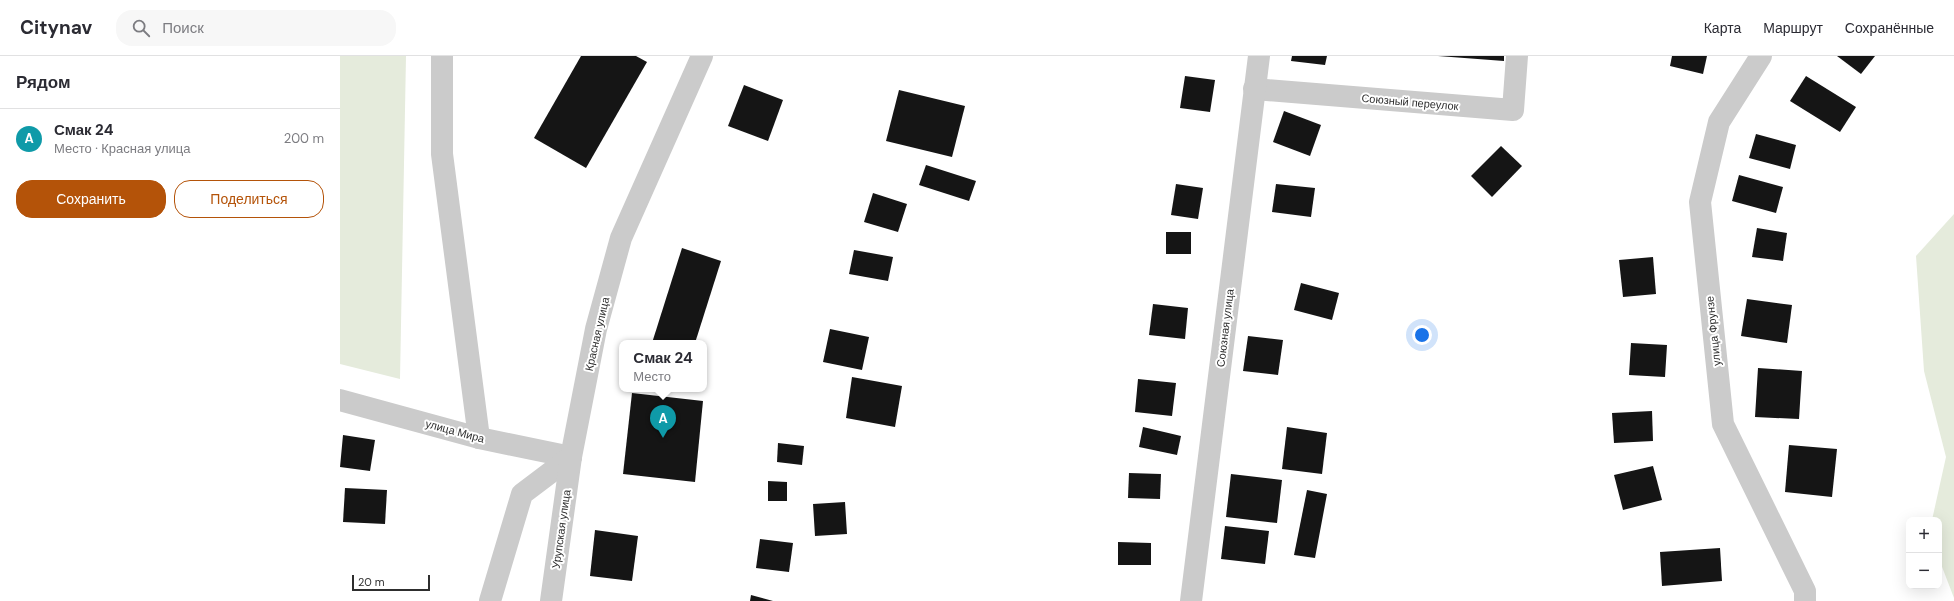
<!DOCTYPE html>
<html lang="ru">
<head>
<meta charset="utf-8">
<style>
	body { margin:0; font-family:"DM Sans",sans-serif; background:#f7f7f7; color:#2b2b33 }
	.controls { position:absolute; right:12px; bottom:12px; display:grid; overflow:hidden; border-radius:8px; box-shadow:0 4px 16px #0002 }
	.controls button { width:36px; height:36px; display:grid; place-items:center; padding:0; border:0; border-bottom:1px solid #e1e1e2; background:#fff; color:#2b2b33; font:20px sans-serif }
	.scale { position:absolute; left:12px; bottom:10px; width:78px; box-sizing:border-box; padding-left:4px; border:2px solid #2e2e2e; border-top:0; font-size:11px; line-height:14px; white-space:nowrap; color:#2e2e2e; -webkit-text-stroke:3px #fff; paint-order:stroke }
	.you { position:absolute; left:1082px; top:279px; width:14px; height:14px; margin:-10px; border:3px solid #fff; border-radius:50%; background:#1a73e8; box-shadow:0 0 0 6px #1a73e833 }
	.badge { display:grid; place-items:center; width:26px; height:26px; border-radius:50%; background:#b45309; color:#fff; font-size:13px; font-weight:700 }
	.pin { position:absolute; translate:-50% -33px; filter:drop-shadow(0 1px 2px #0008) }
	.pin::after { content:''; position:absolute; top:21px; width:14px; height:12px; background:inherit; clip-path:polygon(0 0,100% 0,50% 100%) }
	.popup { position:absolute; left:279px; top:284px; width:88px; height:52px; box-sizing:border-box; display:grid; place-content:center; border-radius:8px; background:#fff; filter:drop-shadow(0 1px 3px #0005); font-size:13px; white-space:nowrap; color:#7c7c81 }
	.popup b { font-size:15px; color:#2b2b33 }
	.popup::after { content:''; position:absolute; left:50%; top:100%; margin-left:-8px; border:8px solid transparent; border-top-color:#fff }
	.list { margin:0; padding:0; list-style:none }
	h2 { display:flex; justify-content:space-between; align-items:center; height:52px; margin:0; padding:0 16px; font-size:17px }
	h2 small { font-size:13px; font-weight:400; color:#7c7c81 }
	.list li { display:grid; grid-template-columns:26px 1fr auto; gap:12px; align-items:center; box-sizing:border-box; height:60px; padding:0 16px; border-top:1px solid #e1e1e2 }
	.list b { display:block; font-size:15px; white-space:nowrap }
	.list p { margin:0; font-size:13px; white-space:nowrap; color:#7c7c81 }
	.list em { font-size:13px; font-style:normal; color:#7c7c81 }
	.actions { display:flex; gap:8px; padding:12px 16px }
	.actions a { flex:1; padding:9px 0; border:1px solid #b45309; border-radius:16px; text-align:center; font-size:14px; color:#b45309 }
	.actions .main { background:#b45309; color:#fff }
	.icon { flex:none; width:22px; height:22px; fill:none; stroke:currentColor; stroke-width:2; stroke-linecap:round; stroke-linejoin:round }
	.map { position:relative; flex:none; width:1614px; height:545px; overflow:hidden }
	header { display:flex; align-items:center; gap:24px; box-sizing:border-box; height:56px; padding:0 20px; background:#fff; border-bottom:1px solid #e1e1e2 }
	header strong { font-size:19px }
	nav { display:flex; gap:22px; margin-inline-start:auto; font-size:14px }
	.search { width:280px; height:36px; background:#f7f7f7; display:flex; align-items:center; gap:10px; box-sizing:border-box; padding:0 14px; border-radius:16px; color:#7c7c81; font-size:15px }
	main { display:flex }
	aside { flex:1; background:#fff }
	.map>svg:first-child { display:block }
	.green { fill:#e5ebdc }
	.building { fill:#151515 }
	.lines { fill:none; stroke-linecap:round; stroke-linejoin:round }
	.minor { stroke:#cbcbcb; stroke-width:22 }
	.tertiary { stroke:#cbcbcb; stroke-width:22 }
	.labels { text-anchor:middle; stroke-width:4; stroke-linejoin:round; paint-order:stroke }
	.street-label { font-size:11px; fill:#2e2e2e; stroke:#fff }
</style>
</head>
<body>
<header>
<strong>Citynav</strong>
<div class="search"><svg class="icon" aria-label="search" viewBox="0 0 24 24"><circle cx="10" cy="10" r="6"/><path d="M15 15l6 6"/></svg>Поиск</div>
<nav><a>Карта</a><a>Маршрут</a><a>Сохранённые</a></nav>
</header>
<main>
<aside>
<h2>Рядом<small></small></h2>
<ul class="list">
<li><span class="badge" style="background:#0f9aa8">A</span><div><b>Смак 24</b><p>Место · Красная улица</p></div><em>200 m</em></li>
</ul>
<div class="actions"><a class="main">Сохранить</a><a>Поделиться</a></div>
</aside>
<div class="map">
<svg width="1614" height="545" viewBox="0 0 1614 545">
	<rect width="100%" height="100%" fill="#fff"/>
	<!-- green -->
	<g class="green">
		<polygon points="0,0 66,0 60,323 0,308"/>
		<polygon points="1614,158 1614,542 1599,503 1599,464 1592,464 1606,401 1584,315 1576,200"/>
	</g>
	<!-- building -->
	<g class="building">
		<polygon points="241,0 296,0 307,6 246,112 194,82"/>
		<polygon points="952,0 987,0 985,9 951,5"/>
		<polygon points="1098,0 1164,0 1164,5"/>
		<polygon points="1332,0 1367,0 1363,18 1330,10"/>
		<polygon points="1497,0 1535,0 1521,18"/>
		<polygon points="845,20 875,24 870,56 840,52"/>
		<polygon points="1466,20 1516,51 1500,76 1450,45"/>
		<polygon points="404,29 443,44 428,85 388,70"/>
		<polygon points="559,34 625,50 612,101 546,85"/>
		<polygon points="944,55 981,69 970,100 933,86"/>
		<polygon points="1416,78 1456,89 1450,113 1409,102"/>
		<polygon points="1161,90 1182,110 1152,141 1131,120"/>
		<polygon points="586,109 636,125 629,145 579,129"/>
		<polygon points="1399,119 1443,131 1436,157 1392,145"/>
		<polygon points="836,128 863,132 858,163 831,159"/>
		<polygon points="936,128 975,132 971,161 932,156"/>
		<polygon points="533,137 567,148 558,176 524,166"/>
		<polygon points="1417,172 1447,177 1443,205 1412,201"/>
		<rect x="826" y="176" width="25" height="22"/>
		<polygon points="342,192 381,205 355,287 312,287"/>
		<polygon points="514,194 553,201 548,225 509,218"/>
		<polygon points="1313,201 1316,238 1283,241 1279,204"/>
		<polygon points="961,227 999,237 992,264 954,254"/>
		<polygon points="1407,243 1452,249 1447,287 1401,280"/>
		<polygon points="813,248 848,252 845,283 809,279"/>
		<polygon points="490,273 529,281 522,314 483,306"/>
		<polygon points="908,280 943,284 938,319 903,315"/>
		<polygon points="1291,287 1327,289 1325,321 1289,319"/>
		<polygon points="1418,312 1462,315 1459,363 1415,361"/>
		<polygon points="512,321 562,330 555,371 506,362"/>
		<polygon points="798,323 836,327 832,360 795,356"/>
		<polygon points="292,337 363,345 355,426 283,418"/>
		<polygon points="1312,355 1313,385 1274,387 1272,357"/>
		<polygon points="803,371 841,380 837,399 799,391"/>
		<polygon points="947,371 987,377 982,418 942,413"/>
		<polygon points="3,379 35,384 30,415 0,411"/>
		<polygon points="438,387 464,390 462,409 437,406"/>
		<polygon points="1449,389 1497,393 1492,441 1445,436"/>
		<polygon points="1313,410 1322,444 1283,454 1274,419"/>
		<polygon points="789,417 821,418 820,443 788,442"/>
		<polygon points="891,418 942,424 937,467 886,461"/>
		<polygon points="428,425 447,426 447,445 428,445"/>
		<polygon points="5,432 47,434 45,468 3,466"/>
		<polygon points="967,434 987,438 975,502 954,499"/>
		<polygon points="505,446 507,478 475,480 473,448"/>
		<polygon points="885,470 929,475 925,508 881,503"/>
		<polygon points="255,474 298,480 292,525 250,520"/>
		<polygon points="420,483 453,487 449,516 416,512"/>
		<polygon points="778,486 811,487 811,509 778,509"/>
		<polygon points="1380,492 1382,525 1322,530 1320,496"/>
		<polygon points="411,539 433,545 410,545"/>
	</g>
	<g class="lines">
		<!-- minor -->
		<g class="minor">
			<polyline points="102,0 102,98 139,382"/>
			<polyline points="1421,0 1379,66 1360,146 1383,368 1465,535 1465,545"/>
			<polyline points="914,33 1173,54 1177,0"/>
			<polyline points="0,344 139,382 231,401"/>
			<polyline points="150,545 182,438 231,401"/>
			<polyline points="851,545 919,0"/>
		</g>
		<!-- tertiary -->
		<polyline class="tertiary" points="211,545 231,401 256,273 281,182 362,0"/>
	</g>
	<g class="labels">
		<!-- street labels -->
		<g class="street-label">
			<text transform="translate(1070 46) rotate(5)" y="4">Союзный переулок</text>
			<text transform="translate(885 272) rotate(-83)" y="4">Союзная улица</text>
			<text transform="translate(1373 275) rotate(-96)" y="4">улица Фрунзе</text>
			<text transform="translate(257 278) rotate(-77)" y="4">Красная улица</text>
			<text transform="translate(115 375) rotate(15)" y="4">улица Мира</text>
			<text transform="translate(221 473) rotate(-82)" y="4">Урупская улица</text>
		</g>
	</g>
</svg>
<div class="controls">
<button>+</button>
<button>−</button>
</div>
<div class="scale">20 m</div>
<div class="you"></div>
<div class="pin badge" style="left:323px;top:382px;background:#0f9aa8">A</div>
<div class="popup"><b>Смак 24</b>Место</div>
</div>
</main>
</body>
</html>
